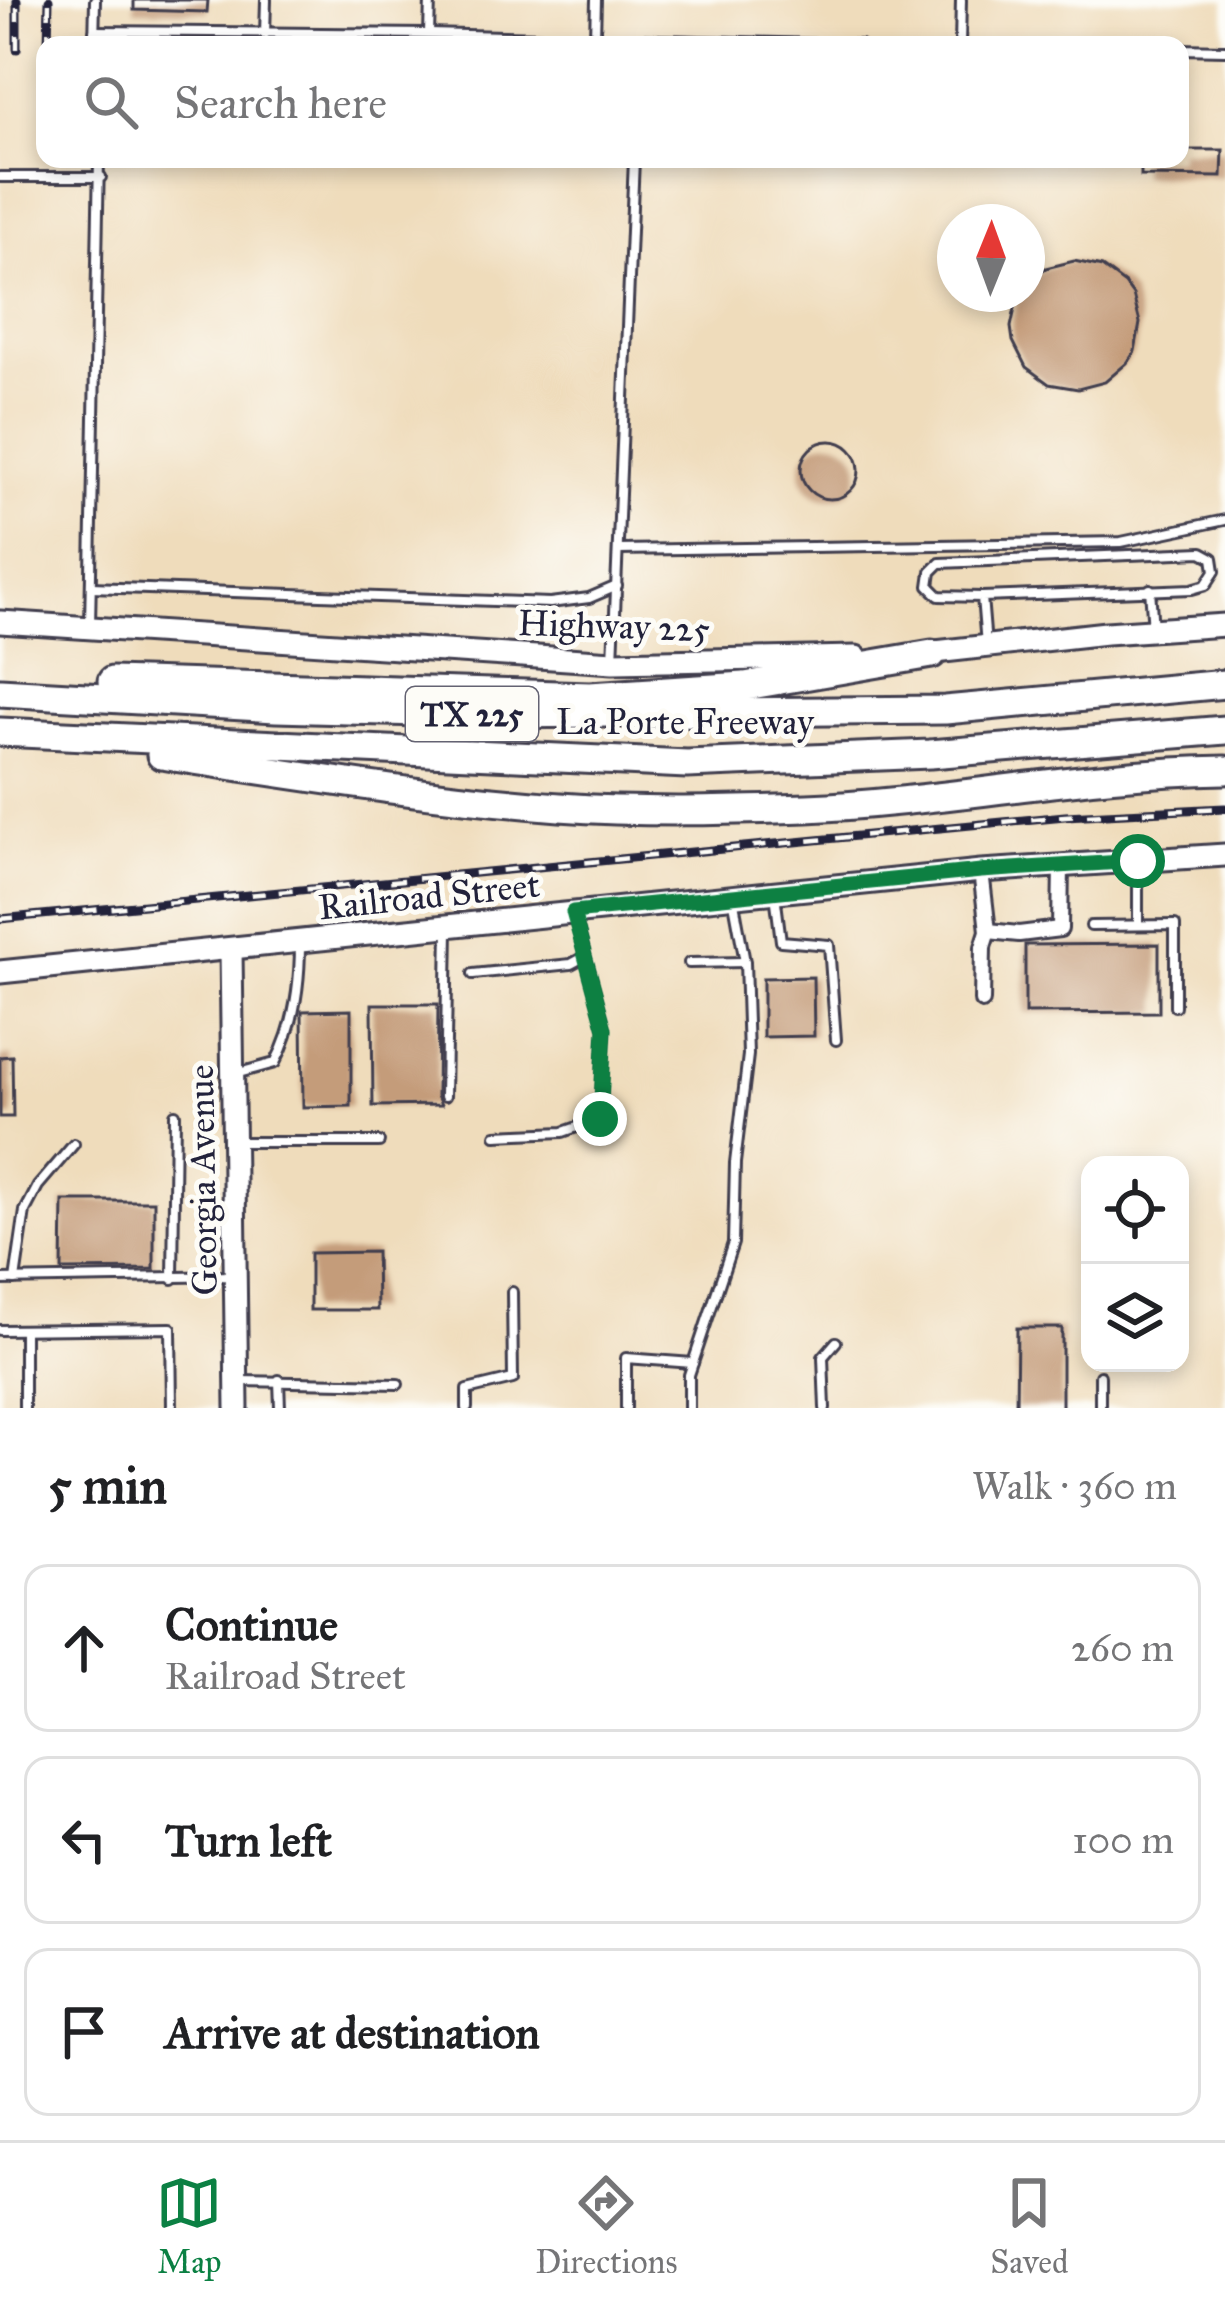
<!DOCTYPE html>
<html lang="en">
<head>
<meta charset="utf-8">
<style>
	body { margin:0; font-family:"IM FELL Great Primer",serif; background:#f6f6f6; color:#202124 }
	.controls { position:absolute; right:36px; bottom:36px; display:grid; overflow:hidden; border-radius:24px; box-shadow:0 6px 18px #0003 }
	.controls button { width:108px; height:108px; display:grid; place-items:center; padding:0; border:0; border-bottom:3px solid #e0e0e0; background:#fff; color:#202124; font:60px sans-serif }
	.compass { position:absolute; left:937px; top:204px; width:108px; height:108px; border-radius:50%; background:#fff; box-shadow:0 6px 18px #0003; rotate:1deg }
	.stop { position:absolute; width:36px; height:36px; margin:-27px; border:9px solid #0b8043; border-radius:50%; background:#fff }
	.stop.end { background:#0b8043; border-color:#fff; box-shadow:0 3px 12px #0008 }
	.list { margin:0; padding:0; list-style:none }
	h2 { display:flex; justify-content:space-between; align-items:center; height:156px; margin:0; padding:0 48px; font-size:51px }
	h2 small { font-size:39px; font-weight:400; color:#757577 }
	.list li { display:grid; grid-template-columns:78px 1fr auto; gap:36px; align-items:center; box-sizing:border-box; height:168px; margin:0 24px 24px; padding:0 24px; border:3px solid #e0e0e0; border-radius:24px }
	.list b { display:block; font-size:45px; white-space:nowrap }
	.list p { margin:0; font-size:39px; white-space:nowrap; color:#757577 }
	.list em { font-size:39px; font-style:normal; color:#757577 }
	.icon { flex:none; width:66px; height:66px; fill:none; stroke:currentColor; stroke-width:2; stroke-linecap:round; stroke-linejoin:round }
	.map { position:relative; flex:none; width:1225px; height:1408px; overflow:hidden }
	.search { position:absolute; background:#fff; box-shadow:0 6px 18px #0003; left:36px; right:36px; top:36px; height:132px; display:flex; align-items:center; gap:30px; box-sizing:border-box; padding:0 42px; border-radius:24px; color:#757577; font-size:45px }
	.sheet { height:732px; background:#fff }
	nav { display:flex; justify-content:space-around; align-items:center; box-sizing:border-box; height:168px; border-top:3px solid #e0e0e0; background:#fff; font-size:33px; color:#757577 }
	nav a { display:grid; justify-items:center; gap:6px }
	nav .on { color:#0b8043 }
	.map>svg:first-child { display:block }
	.building { fill:#c49c7a }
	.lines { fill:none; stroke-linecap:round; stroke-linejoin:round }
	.lane-casing { stroke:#413e4e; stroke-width:14 }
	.street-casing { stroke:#413e4e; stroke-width:20 }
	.secondary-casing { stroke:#413e4e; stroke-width:27 }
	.highway-casing { stroke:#413e4e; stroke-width:33 }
	.lane { stroke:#fff; stroke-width:8 }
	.street { stroke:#fff; stroke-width:14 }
	.secondary { stroke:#fff; stroke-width:21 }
	.highway { stroke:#fff; stroke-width:27 }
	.rail-casing { stroke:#22223b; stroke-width:9 }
	.rail { stroke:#fdfcf7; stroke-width:4.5; stroke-dasharray:14; stroke-linecap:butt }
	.route { stroke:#0b8043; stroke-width:15 }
	.labels { text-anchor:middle; stroke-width:10; stroke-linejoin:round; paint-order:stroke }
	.shield { fill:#fdfcf7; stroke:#646373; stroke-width:3 }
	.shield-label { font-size:33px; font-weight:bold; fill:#22223b }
	.street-label { font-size:36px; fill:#22223b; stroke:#fdfcf7 }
</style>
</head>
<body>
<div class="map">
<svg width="1225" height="1408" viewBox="0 0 1225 1408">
	<rect width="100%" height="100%" fill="#fdfcf7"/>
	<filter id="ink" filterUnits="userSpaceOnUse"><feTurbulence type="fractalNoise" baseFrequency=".00833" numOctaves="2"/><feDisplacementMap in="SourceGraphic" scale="24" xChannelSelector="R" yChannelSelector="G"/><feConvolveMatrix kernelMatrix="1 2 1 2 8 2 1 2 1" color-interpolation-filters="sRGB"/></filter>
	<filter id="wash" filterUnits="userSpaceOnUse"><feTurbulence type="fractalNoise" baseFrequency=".004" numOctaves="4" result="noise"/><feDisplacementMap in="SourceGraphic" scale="48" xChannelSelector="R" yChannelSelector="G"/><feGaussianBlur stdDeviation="2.7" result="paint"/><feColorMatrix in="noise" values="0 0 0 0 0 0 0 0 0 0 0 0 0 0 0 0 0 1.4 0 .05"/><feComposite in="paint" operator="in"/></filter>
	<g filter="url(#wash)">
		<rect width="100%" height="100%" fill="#efdcbb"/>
		<g id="blocks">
			<!-- building -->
			<g class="building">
				<polygon points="134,0 208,0 207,12 134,10"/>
				<polygon points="1180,150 1223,150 1222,177 1141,176 1141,159 1180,159"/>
				<polygon points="1074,261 1102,267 1125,284 1133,295 1140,323 1135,351 1127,363 1105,382 1078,389 1049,384 1026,367 1013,341 1011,327 1017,299 1020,294 1027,294 1027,284 1034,276 1046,268"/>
				<circle cx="830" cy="470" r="29"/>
				<polygon points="1159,944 1159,1012 1025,1013 1025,945"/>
				<polygon points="813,977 814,1036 763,1037 763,978"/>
				<polygon points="372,1004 438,1004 437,1096 441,1105 373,1106"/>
				<polygon points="351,1010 351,1106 303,1107 302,1011"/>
				<polygon points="12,1056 13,1117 0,1117 0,1057"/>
				<polygon points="63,1201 154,1201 154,1269 62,1270"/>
				<polygon points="376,1252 377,1310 310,1310 310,1253"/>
				<polygon points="1017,1328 1062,1328 1062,1408 1016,1408"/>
			</g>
		</g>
	</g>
	<g filter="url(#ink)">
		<use href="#blocks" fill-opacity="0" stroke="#413e4e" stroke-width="3"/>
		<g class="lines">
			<defs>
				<g id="lane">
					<polyline points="94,31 429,34 860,45"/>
					<polyline points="265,34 266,0"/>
					<polyline points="429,34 430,0"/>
					<polyline points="595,37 596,0"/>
					<polyline points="94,45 95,0"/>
					<polyline points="960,45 961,0"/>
					<polyline points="1180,49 1225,50"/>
					<polyline points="879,159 945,159"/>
					<polyline points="0,177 101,177"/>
					<polyline points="619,550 1121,542 1225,520"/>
					<polyline points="91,587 550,603 589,598 617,586"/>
					<polyline points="1150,589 1153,629"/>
					<polyline points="982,597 1192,589 1206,585 1215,571 1213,558 1202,552 940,563 931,572 929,586 939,596 982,597 986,645"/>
					<polyline points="90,625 99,159"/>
					<polyline points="613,661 634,159"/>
					<polyline points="775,894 781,941 829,945 836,1040"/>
					<polyline points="1138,925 1138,862"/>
					<polyline points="1091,926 1175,925 1175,1006"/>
					<polyline points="689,963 745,962"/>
					<polyline points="473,974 571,964 584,957"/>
					<path d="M 235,1074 L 275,1063 C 294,1028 300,983 300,944"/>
					<polyline points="445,1096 448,929"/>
					<polyline points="496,1135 563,1132 600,1119 605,1029 574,914"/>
					<polyline points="235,1142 379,1142"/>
					<polyline points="173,1279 175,1114"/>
					<polyline points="0,1280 234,1276"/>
					<polyline points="15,1280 25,1211 38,1186 74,1144"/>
					<polyline points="0,1330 171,1328 172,1408"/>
					<polyline points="1100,1376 1100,1408"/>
					<polyline points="279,1380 280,1408"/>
					<polyline points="239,1381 398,1384"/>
					<polyline points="24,1408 24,1330"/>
					<polyline points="467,1408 467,1390 513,1379 512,1292"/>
					<polyline points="626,1408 626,1358 693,1363"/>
					<polyline points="689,1408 689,1375 733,1243 735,1163 748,1055 745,962 733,897"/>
					<polyline points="825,1408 823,1357 836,1342"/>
				</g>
				<g id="street">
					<polyline points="981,871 988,931 983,947 982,1001"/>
					<polyline points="988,931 1019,934 1060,929 1061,866"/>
				</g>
				<g id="secondary">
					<polyline points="0,622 613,662 856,657"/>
					<polyline points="917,654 1106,633 1225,625"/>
					<polyline points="231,950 237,1408"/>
					<polyline points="0,972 981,871 1225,855"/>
				</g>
				<g id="highway">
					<polyline points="112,681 590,696 745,686 932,654"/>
					<polyline points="0,692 276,708 492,714 945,710 1225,684"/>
					<polyline points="0,732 687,764 930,754 1225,730"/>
					<path d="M 161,755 C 294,775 426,797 560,807 C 642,813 725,811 807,808 C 947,802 1085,772 1225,770"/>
				</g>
			</defs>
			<!-- lane casing -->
			<use href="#lane" class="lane-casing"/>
			<!-- street casing -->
			<use href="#street" class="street-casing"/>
			<!-- secondary casing -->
			<use href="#secondary" class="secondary-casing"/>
			<!-- highway casing -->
			<use href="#highway" class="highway-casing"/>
			<!-- lane -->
			<use href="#lane" class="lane"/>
			<!-- street -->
			<use href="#street" class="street"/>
			<!-- secondary -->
			<use href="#secondary" class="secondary"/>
			<!-- highway -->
			<use href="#highway" class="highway"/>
			<defs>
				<g id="rail">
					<polyline points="48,45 49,0"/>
					<polyline points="17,49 17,0"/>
					<polyline points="0,919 1065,816 1225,808"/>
				</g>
			</defs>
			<!-- rail casing -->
			<use href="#rail" class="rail-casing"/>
			<!-- rail -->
			<use href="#rail" class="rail"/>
		</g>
	</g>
	<g class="lines" filter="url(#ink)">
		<!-- route -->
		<polyline class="route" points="600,1119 605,1029 573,912 981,871 1138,861"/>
	</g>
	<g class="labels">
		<!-- shield labels -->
		<rect class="shield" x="406" y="687" width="132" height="54" rx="9"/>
		<g class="shield-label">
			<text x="472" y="726">TX 225</text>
		</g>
		<!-- street labels -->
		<g class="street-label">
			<text transform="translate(614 625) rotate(2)" y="13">Highway 225</text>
			<text x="685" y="734">La Porte Freeway</text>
			<text transform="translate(429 895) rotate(-6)" y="13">Railroad Street</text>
			<text transform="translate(202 1180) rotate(-91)" y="13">Georgia Avenue</text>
		</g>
	</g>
</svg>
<div class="controls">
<button><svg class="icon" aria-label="locate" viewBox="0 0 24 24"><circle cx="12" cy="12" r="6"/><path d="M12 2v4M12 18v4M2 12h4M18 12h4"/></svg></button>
<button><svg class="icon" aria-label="layers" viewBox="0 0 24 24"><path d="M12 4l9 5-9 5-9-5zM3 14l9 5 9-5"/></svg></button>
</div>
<svg class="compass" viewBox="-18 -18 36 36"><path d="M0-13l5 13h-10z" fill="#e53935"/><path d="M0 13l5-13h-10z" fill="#757577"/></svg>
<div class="stop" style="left:1138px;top:861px"></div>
<div class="stop end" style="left:600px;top:1119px"></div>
<div class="search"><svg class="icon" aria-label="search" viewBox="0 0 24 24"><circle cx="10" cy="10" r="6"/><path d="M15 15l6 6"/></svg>Search here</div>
</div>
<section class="sheet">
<h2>5 min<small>Walk · 360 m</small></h2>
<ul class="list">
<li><svg class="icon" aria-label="ahead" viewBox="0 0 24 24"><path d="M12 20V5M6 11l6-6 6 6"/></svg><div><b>Continue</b><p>Railroad Street</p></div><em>260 m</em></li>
<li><svg class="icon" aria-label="left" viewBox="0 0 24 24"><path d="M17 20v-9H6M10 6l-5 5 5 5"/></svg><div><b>Turn left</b></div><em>100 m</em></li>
<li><svg class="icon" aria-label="arrive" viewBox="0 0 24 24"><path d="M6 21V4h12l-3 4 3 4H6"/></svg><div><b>Arrive at destination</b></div></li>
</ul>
</section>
<nav>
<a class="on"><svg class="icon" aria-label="map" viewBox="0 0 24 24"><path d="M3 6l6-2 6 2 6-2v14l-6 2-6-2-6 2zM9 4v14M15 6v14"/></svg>Map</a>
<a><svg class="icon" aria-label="directions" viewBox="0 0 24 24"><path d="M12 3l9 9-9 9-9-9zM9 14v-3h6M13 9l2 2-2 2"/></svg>Directions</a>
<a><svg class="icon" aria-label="saved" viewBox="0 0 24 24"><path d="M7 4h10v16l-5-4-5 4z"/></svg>Saved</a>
</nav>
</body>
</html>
